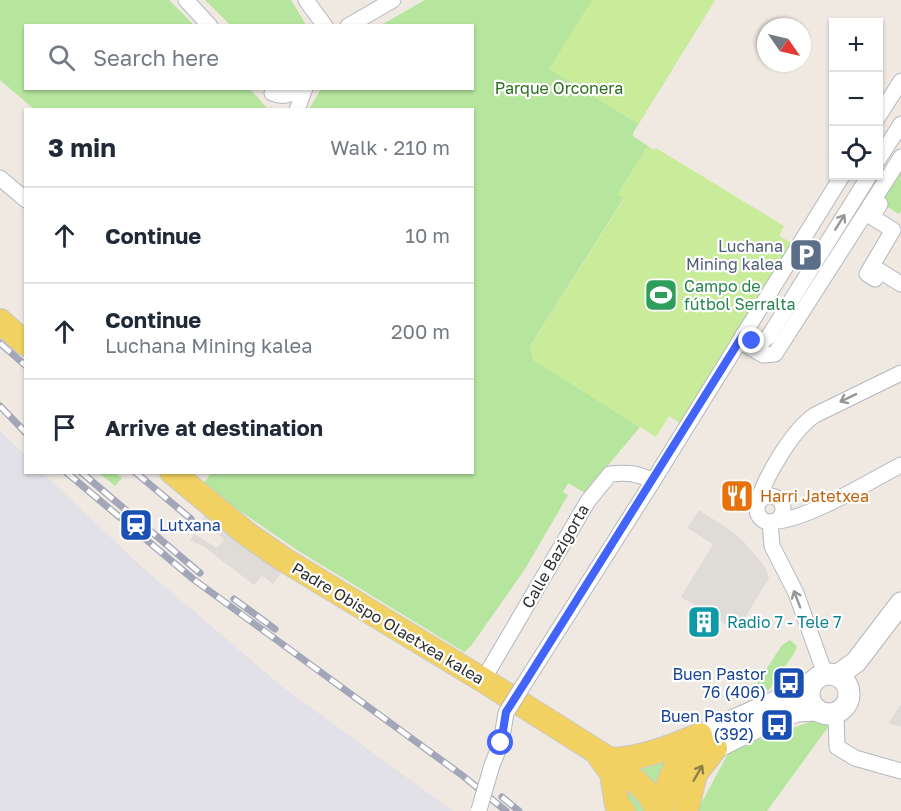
<!DOCTYPE html>
<html lang="en">
<head>
<meta charset="utf-8">
<style>
	body { margin:0; font-family:"Golos Text",sans-serif; background:#f2f2f3; color:#1f2937 }
	.controls { position:absolute; right:18px; top:18px; display:grid; overflow:hidden; border-radius:0px; box-shadow:0 2px 4px #0004 }
	.controls button { width:54px; height:54px; display:grid; place-items:center; padding:0; border:0; border-bottom:2px solid #e0e1e3; background:#fff; color:#1f2937; font:30px sans-serif }
	.compass { position:absolute; left:757px; top:18px; width:54px; height:54px; border-radius:50%; background:#fff; box-shadow:0 2px 4px #0004; rotate:124deg }
	.stop { position:absolute; width:18px; height:18px; margin:-14px; border:4px solid #4264fb; border-radius:50%; background:#fff }
	.stop.end { background:#4264fb; border-color:#fff; box-shadow:0 2px 6px #0008 }
	.list { margin:0; padding:0; list-style:none }
	h2 { display:flex; justify-content:space-between; align-items:center; height:78px; margin:0; padding:0 24px; font-size:26px }
	h2 small { font-size:20px; font-weight:400; color:#747a83 }
	.list li { display:grid; grid-template-columns:39px 1fr auto; gap:18px; align-items:center; box-sizing:border-box; height:96px; padding:0 24px; border-top:2px solid #e0e1e3 }
	.list b { display:block; font-size:22px; white-space:nowrap }
	.list p { margin:0; font-size:20px; white-space:nowrap; color:#747a83 }
	.list em { font-size:20px; font-style:normal; color:#747a83 }
	.icon { flex:none; width:33px; height:33px; fill:none; stroke:currentColor; stroke-width:2; stroke-linecap:round; stroke-linejoin:round }
	.map { position:relative; flex:none; width:901px; height:811px; overflow:hidden }
	.search { position:absolute; background:#fff; box-shadow:0 2px 4px #0004; left:24px; top:24px; width:450px; height:66px; display:flex; align-items:center; gap:15px; box-sizing:border-box; padding:0 21px; border-radius:0px; color:#747a83; font-size:22px }
	.panel { position:absolute; background:#fff; box-shadow:0 2px 4px #0004; left:24px; top:108px; width:450px; height:366px; border-radius:0px }
	.map>svg:first-child { display:block }
	.industrial { fill:#e3e1e8 }
	.green { fill:#b6e59e }
	.pitch { fill:#c9ec9a }
	.plaza { fill:#dfdcd8 }
	.lines { fill:none; stroke-linecap:round; stroke-linejoin:round }
	.street-casing { stroke:#b4b7c1; stroke-width:17 }
	.secondary-casing { stroke:#b4b7c1; stroke-width:23 }
	.primary-casing { stroke:#c9c9c9; stroke-width:26 }
	.street { stroke:#fff; stroke-width:15 }
	.secondary { stroke:#fff; stroke-width:21 }
	.primary { stroke:#f2d163; stroke-width:24 }
	.rail-casing { stroke:#a3a6b8; stroke-width:7 }
	.rail { stroke:#fff; stroke-width:4.5; stroke-dasharray:14; stroke-linecap:butt }
	.street-bridge-casing { stroke:#b4b7c1; stroke-width:17; stroke-linecap:butt }
	.street-bridge { stroke:#fff; stroke-width:15 }
	.oneway { stroke:#969696 }
	.oneway2 { stroke:#908048 }
	.route { stroke:#4264fb; stroke-width:8 }
	.labels { text-anchor:middle; stroke-width:4.5; stroke-linejoin:round; paint-order:stroke }
	.park-label { font-size:16px; fill:#2c6e1b; stroke:#fff }
	.service-label { font-size:16px; fill:#4e5e75; stroke:#fff; text-anchor:end }
	.leisure-label { font-size:16px; fill:#27864d; stroke:#fff; text-anchor:start }
	.food-label { font-size:16px; fill:#c56008; stroke:#fff; text-anchor:start }
	.transit-label { font-size:16px; fill:#164399; stroke:#fff; text-anchor:end }
	.street-label { font-size:16px; fill:#2e2e2e; stroke:#fff }
	.culture-label { font-size:16px; fill:#0d838f; stroke:#fff; text-anchor:start }
</style>
</head>
<body>
<div class="map">
<svg width="901" height="811" viewBox="0 0 901 811">
	<rect width="100%" height="100%" fill="#efe9e1"/>
	<!-- industrial -->
	<polygon class="industrial" points="0,431 25,455 26,472 43,473 142,567 284,688 453,811 0,811"/>
	<!-- green -->
	<g class="green">
		<polygon points="0,0 169,0 194,25 26,26 26,88 250,89 268,109 34,109 0,80"/>
		<polygon points="205,0 291,0 306,25 230,25"/>
		<polygon points="425,0 715,0 633,133 633,136 648,146 618,194 624,198 530,346 534,360 640,427 585,493 568,483 563,492 568,495 525,569 471,646 464,652 297,550 202,485 212,472 472,472 472,110 309,109 321,89 472,88 472,26 381,25"/>
		<polygon points="901,171 901,211 899,214 881,203"/>
		<polygon points="99,473 115,473 122,478 115,486"/>
		<polygon points="790,640 797,646 795,652 769,690 749,696 782,645"/>
		<polygon points="824,717 831,723 767,811 697,811 730,750"/>
		<polygon points="682,748 659,789 636,767"/>
		<polygon points="623,778 651,811 633,811 629,808"/>
	</g>
	<!-- pitch -->
	<g class="pitch">
		<polygon points="592,0 715,0 638,124 549,69"/>
		<polygon points="648,146 654,150 656,148 784,226 779,236 792,243 681,424 669,416 656,437 533,360 530,346 624,199 618,194"/>
	</g>
	<!-- plaza -->
	<g class="plaza">
		<polygon points="699,510 733,532 745,543 765,567 769,578 737,631 681,597 713,544 687,528"/>
		<polygon points="205,515 283,570 273,584 262,576 254,585 204,547 190,540 194,534 217,548 224,540 202,519"/>
		<polygon points="901,704 901,727 888,723"/>
	</g>
	<g class="lines">
		<defs>
			<g id="street">
				<polyline points="186,0 210,26"/>
				<polyline points="306,0 325,26"/>
				<polyline points="348,26 393,0"/>
				<path d="M 272,93 C 283,98 290,95 300,88"/>
				<polyline points="297,110 305,88"/>
				<polyline points="878,117 901,81"/>
				<polyline points="878,160 901,124"/>
				<polyline points="0,178 26,200"/>
				<polyline points="880,204 872,217 893,230 867,274 875,279 880,271 901,284"/>
				<polyline points="743,335 752,341 762,342 769,336 869,176"/>
				<polyline points="746,345 763,355 775,354 901,157"/>
				<circle cx="770" cy="509" r="13"/>
				<path d="M 757,503 C 766,476 792,430 815,415 L 901,373"/>
				<path d="M 775,521 C 807,520 870,481 901,465"/>
				<polyline points="770,522 772,546 796,593 825,674"/>
				<path d="M 483,680 L 588,501 L 610,474 C 627,472 637,473 653,481"/>
				<polyline points="524,684 653,481 842,176"/>
				<polyline points="836,713 837,747 855,758 901,771"/>
			</g>
			<g id="secondary">
				<circle cx="829" cy="694" r="20"/>
				<polyline points="838,675 856,662 901,603"/>
				<polyline points="700,735 798,692 814,681"/>
				<polyline points="715,748 774,719 797,711 817,710"/>
			</g>
			<g id="primary">
				<polyline points="0,321 26,344"/>
				<polyline points="172,472 247,534 283,559 483,680 610,760 632,778 649,794 658,811"/>
				<polyline points="600,757 612,773 617,805 623,811"/>
				<path d="M 610,760 C 642,759 671,747 700,735"/>
				<path d="M 661,811 C 668,780 677,760 698,736"/>
				<polyline points="686,811 695,774 715,748"/>
			</g>
		</defs>
		<!-- street casing -->
		<use href="#street" class="street-casing"/>
		<!-- secondary casing -->
		<use href="#secondary" class="secondary-casing"/>
		<!-- primary casing -->
		<use href="#primary" class="primary-casing"/>
		<!-- street -->
		<use href="#street" class="street"/>
		<!-- secondary -->
		<use href="#secondary" class="secondary"/>
		<!-- primary -->
		<use href="#primary" class="primary"/>
		<defs>
			<g id="rail">
				<polyline points="0,343 26,366"/>
				<polyline points="0,406 26,433"/>
				<polyline points="66,472 193,579 463,776 506,811"/>
				<polyline points="81,472 200,573"/>
				<polyline points="135,472 191,519"/>
				<polyline points="234,599 275,629"/>
				<polyline points="502,797 519,811"/>
			</g>
		</defs>
		<!-- rail casing -->
		<use href="#rail" class="rail-casing"/>
		<!-- rail -->
		<use href="#rail" class="rail"/>
		<defs>
			<polyline id="street-bridge" points="479,810 492,765 501,743 506,713 524,684"/>
		</defs>
		<!-- street-bridge casing -->
		<use href="#street-bridge" class="street-bridge-casing"/>
		<!-- street-bridge -->
		<use href="#street-bridge" class="street-bridge"/>
	</g>
	<!-- one-way arrows -->
	<defs><path id="oneway-shaft" d="M-6 0H5M1.5-3L5.5 0L1.5 3" fill="none" stroke-width="1.6" stroke-linecap="round" stroke-linejoin="round" transform="scale(1.5)"/></defs>
	<g class="oneway">
		<use href="#oneway-shaft" transform="translate(840 222) rotate(-58)"/>
		<use href="#oneway-shaft" transform="translate(848 398) rotate(154)"/>
		<use href="#oneway-shaft" transform="translate(797 599) rotate(-111)"/>
	</g>
	<use class="oneway2" href="#oneway-shaft" transform="translate(698 773) rotate(-60)"/>
	<g class="lines">
		<!-- route -->
		<polyline class="route" points="501,743 506,712 524,684 743,335 752,341"/>
	</g>
	<!-- icons -->
	<defs>
		<symbol id="parking-square" viewBox="-11 -11 22 22"><rect x="-9" y="-9" width="18" height="18" rx="4" fill="#5c6f8a" stroke="#fff"/><path d="M-3.5-5.5H1a3.5 3.5 0 0 1 0 7H-1V5.5H-3.5ZM-1-3.4V-.6H.8a1.4 1.4 0 0 0 0-2.8Z" fill="#fff"/></symbol>
		<symbol id="stadium-square" viewBox="-11 -11 22 22"><rect x="-9" y="-9" width="18" height="18" rx="4" fill="#2e9e5b" stroke="#fff"/><path d="M0-5a6.5 5 0 1 0 0 10a6.5 5 0 1 0 0-10ZM-3.5-1.8h7v3.6h-7Z" fill="#fff"/></symbol>
		<symbol id="restaurant-square" viewBox="-11 -11 22 22"><rect x="-9" y="-9" width="18" height="18" rx="4" fill="#e8710a" stroke="#fff"/><path d="M-5-6h1v4h1v-4h1v4h1v-4h1v5L-1.5 .5V6h-2V.5L-5-1ZM5-6V6H3V1.5H1.5Q1.5-4 5-6Z" fill="#fff"/></symbol>
		<symbol id="station-square" viewBox="-11 -11 22 22"><rect x="-9" y="-9" width="18" height="18" rx="4" fill="#1a4fb4" stroke="#fff"/><path d="M-3-6H3Q5-6 5-4V2Q5 4 3 4L4.5 6H3L1.5 4h-3L-3 6H-4.5L-3 4Q-5 4-5 2V-4Q-5-6-3-6ZM-3.5-4v3h7v-3ZM-3.5 1v1.5H-2V1ZM2 1v1.5H3.5V1Z" fill="#fff"/></symbol>
		<symbol id="building-square" viewBox="-11 -11 22 22"><rect x="-9" y="-9" width="18" height="18" rx="4" fill="#0f9aa8" stroke="#fff"/><path d="M-4-6H4V6H1V3H-1V6H-4ZM-2.5-4.3h1.7v1.8h-1.7ZM.8-4.3h1.7v1.8H.8ZM-2.5-1h1.7V.8h-1.7ZM.8-1h1.7V.8H.8Z" fill="#fff"/></symbol>
		<symbol id="bus-square" viewBox="-11 -11 22 22"><rect x="-9" y="-9" width="18" height="18" rx="4" fill="#1a4fb4" stroke="#fff"/><path d="M-5-6H5V4H4V6H2V4H-2V6H-4V4H-5ZM-3.5-4V0h7V-4ZM-3.5 1.2v1.5H-2V1.2ZM2 1.2v1.5H3.5V1.2Z" fill="#fff"/></symbol>
	</defs>
	<g fill-rule="evenodd">
		<use href="#parking-square" x="787" y="236" width="38" height="38"/>
		<use href="#stadium-square" x="642" y="276" width="38" height="38"/>
		<use href="#restaurant-square" x="718" y="477" width="38" height="38"/>
		<use href="#station-square" x="117" y="506" width="38" height="38"/>
		<use href="#building-square" x="685" y="603" width="38" height="38"/>
		<use href="#bus-square" x="770" y="664" width="38" height="38"/>
		<use href="#bus-square" x="758" y="706" width="38" height="38"/>
	</g>
	<g class="labels">
		<!-- park labels -->
		<g class="park-label">
			<text x="559" y="94">Parque Orconera</text>
		</g>
		<!-- service labels -->
		<g class="service-label">
			<text x="783" y="252">Luchana<tspan x="783" dy="18">Mining kalea</tspan></text>
		</g>
		<!-- leisure labels -->
		<g class="leisure-label">
			<text x="684" y="292">Campo de<tspan x="684" dy="18">fútbol Serralta</tspan></text>
		</g>
		<!-- food labels -->
		<g class="food-label">
			<text x="760" y="502">Harri Jatetxea</text>
		</g>
		<!-- transit labels -->
		<g class="transit-label">
			<text x="159" y="531" text-anchor="start">Lutxana</text>
			<text x="766" y="680">Buen Pastor<tspan x="766" dy="18">76 (406)</tspan></text>
			<text x="754" y="722">Buen Pastor<tspan x="754" dy="18">(392)</tspan></text>
		</g>
		<!-- street labels -->
		<g class="street-label">
			<text transform="translate(555 556) rotate(-60)" y="6">Calle Bazigorta</text>
			<text transform="translate(388 623) rotate(31)" y="6">Padre Obispo Olaetxea kalea</text>
		</g>
		<!-- culture labels -->
		<g class="culture-label">
			<text x="727" y="628">Radio 7 - Tele 7</text>
		</g>
	</g>
</svg>
<div class="controls">
<button>+</button>
<button>−</button>
<button><svg class="icon" aria-label="locate" viewBox="0 0 24 24"><circle cx="12" cy="12" r="6"/><path d="M12 2v4M12 18v4M2 12h4M18 12h4"/></svg></button>
</div>
<svg class="compass" viewBox="-18 -18 36 36"><path d="M0-13l5 13h-10z" fill="#e53935"/><path d="M0 13l5-13h-10z" fill="#747a83"/></svg>
<div class="stop" style="left:501px;top:743px"></div>
<div class="stop end" style="left:752px;top:341px"></div>
<div class="search"><svg class="icon" aria-label="search" viewBox="0 0 24 24"><circle cx="10" cy="10" r="6"/><path d="M15 15l6 6"/></svg>Search here</div>
<section class="panel">
<h2>3 min<small>Walk · 210 m</small></h2>
<ul class="list">
<li><svg class="icon" aria-label="ahead" viewBox="0 0 24 24"><path d="M12 20V5M6 11l6-6 6 6"/></svg><div><b>Continue</b></div><em>10 m</em></li>
<li><svg class="icon" aria-label="ahead" viewBox="0 0 24 24"><path d="M12 20V5M6 11l6-6 6 6"/></svg><div><b>Continue</b><p>Luchana Mining kalea</p></div><em>200 m</em></li>
<li><svg class="icon" aria-label="arrive" viewBox="0 0 24 24"><path d="M6 21V4h12l-3 4 3 4H6"/></svg><div><b>Arrive at destination</b></div></li>
</ul>
</section>
</div>
</body>
</html>
